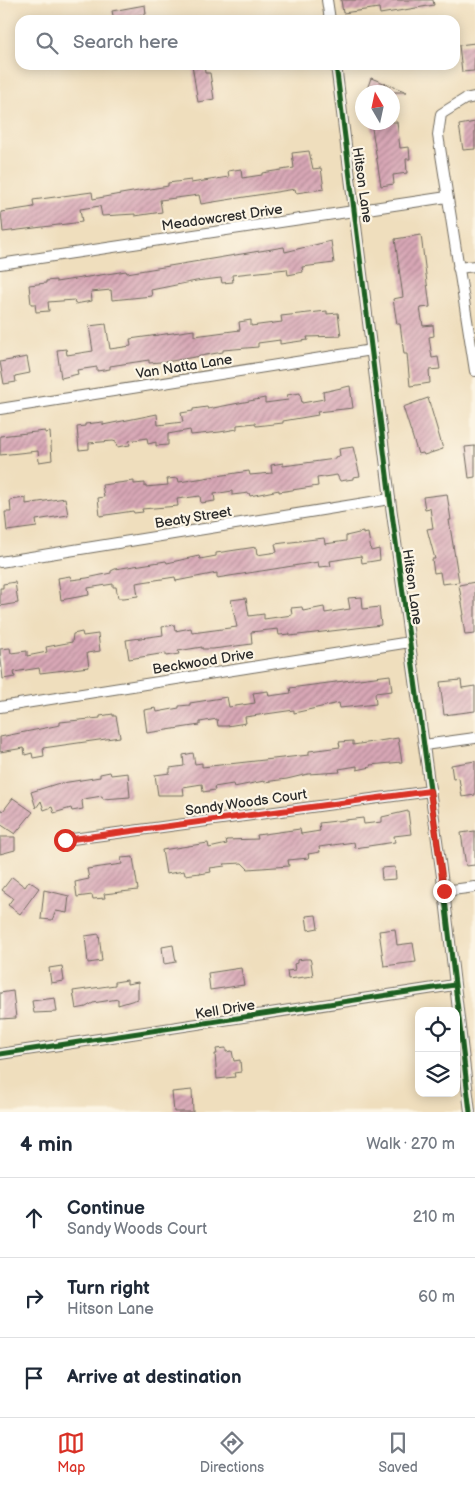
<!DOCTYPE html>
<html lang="en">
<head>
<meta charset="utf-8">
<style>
	body { margin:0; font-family:"Balsamiq Sans",sans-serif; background:#f2f2f3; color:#1f2937 }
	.controls { position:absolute; right:15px; bottom:15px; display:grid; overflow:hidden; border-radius:10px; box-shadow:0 2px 12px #0003 }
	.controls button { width:45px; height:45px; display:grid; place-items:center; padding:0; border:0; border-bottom:1px solid #e0e1e3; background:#fff; color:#1f2937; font:25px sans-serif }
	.compass { position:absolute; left:355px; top:85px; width:45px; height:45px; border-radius:50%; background:#fff; box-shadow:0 2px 12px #0003; rotate:351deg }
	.stop { position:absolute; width:15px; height:15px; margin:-11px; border:4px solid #d93025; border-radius:50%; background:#fff }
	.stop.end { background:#d93025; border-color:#fff; box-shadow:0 1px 5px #0008 }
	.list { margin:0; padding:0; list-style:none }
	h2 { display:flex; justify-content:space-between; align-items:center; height:65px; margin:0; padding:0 20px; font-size:21px }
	h2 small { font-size:16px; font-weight:400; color:#747a83 }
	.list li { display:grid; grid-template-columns:32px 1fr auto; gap:15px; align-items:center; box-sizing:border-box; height:80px; padding:0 20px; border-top:1px solid #e0e1e3 }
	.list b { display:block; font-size:19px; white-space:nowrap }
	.list p { margin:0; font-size:16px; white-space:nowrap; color:#747a83 }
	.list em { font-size:16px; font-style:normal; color:#747a83 }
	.icon { flex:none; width:28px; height:28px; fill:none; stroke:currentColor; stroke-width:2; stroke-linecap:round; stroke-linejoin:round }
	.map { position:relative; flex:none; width:475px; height:1112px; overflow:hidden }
	.search { position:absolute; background:#fff; box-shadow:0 2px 12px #0003; left:15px; right:15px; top:15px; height:55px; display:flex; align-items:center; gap:12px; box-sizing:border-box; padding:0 18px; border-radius:15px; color:#747a83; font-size:19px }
	.sheet { height:305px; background:#fff }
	nav { display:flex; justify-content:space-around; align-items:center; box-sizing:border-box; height:70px; border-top:1px solid #e0e1e3; background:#fff; font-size:14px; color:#747a83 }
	nav a { display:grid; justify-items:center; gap:2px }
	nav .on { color:#d93025 }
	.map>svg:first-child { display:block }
	.building { fill:url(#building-hatch) }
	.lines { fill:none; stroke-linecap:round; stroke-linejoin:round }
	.street-casing { stroke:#706a5e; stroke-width:12 }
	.street { stroke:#fff; stroke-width:10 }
	.cycleway-casing { stroke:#fcf5e5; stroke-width:8 }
	.cycleway { stroke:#1b5e20; stroke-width:5 }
	.route { stroke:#d93025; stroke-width:6 }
	.labels { text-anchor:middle; stroke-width:4.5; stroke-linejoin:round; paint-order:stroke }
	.street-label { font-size:14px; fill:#2b2b2b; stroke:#fcf5e5 }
</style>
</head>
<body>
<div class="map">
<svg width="475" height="1112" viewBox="0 0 475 1112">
	<defs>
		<pattern id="building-hatch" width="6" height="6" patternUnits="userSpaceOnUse" patternTransform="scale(1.25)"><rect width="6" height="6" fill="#d8a7b6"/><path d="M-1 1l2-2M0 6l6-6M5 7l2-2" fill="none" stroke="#af8894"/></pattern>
	</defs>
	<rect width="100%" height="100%" fill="#fcf5e5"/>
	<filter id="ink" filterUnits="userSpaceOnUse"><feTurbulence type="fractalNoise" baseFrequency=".02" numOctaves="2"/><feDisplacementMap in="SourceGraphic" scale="10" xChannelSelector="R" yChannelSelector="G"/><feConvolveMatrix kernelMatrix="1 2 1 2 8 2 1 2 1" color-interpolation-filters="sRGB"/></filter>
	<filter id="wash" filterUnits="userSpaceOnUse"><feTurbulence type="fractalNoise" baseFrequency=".0096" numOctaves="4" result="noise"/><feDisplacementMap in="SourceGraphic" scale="20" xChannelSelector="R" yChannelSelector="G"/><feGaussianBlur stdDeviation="1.12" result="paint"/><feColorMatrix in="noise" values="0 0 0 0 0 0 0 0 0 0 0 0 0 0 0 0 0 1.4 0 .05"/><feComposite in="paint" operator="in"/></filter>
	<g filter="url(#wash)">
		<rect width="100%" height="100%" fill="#efdebd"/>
		<g id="blocks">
			<!-- building -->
			<g class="building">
				<polygon points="341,0 433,0 434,5 380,14 379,8 343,13"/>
				<polygon points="145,5 146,14 126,17 127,20 114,20 112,11"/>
				<polygon points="475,43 474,71 462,72 459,45"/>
				<polygon points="192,65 204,65 205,73 210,73 214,99 198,102"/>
				<polygon points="371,78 407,92 366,92"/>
				<polygon points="371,122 397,122 400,148 409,147 410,159 406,159 407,173 393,175 394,184 381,186"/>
				<polygon points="475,122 475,149 463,150 459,125"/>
				<polygon points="309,151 313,169 321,168 324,189 296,193 295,189 201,204 199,195 160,200 162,212 135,216 135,214 102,216 100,206 80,209 82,222 3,232 1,212 34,207 33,200 92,192 93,199 115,195 168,186 168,183 191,180 191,183 229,177 228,171 241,169 242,178 262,175 262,173 294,168 292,153"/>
				<polygon points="421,235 430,307 420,308 423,326 433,325 434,336 429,337 432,358 438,357 440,369 429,370 430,383 410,386 407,354 404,354 400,324 397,324 393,299 403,297 395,239"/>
				<polygon points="331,241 334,263 302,267 303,272 288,275 287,269 232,275 233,282 222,283 221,278 196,281 151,290 152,296 112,300 111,290 91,292 92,301 75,304 74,300 48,302 49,311 36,312 35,304 31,304 29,285 46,283 46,281 56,280 56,282 126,271 127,273 284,247 285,252"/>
				<polygon points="327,311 327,314 338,313 341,336 307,337 308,340 280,344 280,340 258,343 258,347 223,350 223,352 172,361 149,363 149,360 110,366 110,369 97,371 97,367 77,370 78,374 61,378 57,350 66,349 67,355 93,351 89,326 106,324 110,349 131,346 130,339 194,330 194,336 210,334 240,330 239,322 251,320 251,326 282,322 281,316"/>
				<polygon points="27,357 30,373 15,376 16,382 4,384 0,362"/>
				<polygon points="350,386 353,408 317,412 318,415 283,421 283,423 256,426 255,423 237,425 237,429 220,432 191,435 190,430 168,434 168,445 156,446 156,442 148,444 147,438 129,441 130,445 117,447 116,442 113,441 89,443 89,449 79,450 77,427 85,426 85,424 103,422 103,425 157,414 158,425 183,422 181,413 193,411 193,409 207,407 208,409 265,398 265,403 288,400 287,395 300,393 302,403 324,399 323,392"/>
				<polygon points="428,398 443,449 424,455 423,453 418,454 403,407"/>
				<polygon points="45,431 45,433 50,432 52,460 39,462 38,451 0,455 0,436"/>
				<polygon points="475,446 475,477 469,478 465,447"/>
				<polygon points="353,447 360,476 353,477 353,479 340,481 337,475 317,478 318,486 279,492 279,490 250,496 249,493 232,495 232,491 214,494 215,501 201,503 200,496 177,499 178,506 142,509 143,512 134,513 133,511 100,516 98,498 104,497 102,485 134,481 134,484 145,483 145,487 168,485 167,479 178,478 179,482 249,471 250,475 272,473 271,465 283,463 283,466 335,459 335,457 340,456 339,449"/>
				<polygon points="447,494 451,520 449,520 459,582 442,584 440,572 434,573 432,559 435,559 427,529 433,528 430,508 425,509 423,497"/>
				<polygon points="26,498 26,504 65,498 68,515 36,520 37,527 7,531 5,512 11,512 10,500"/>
				<polygon points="363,532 363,534 368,533 371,551 379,549 380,560 362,563 361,556 330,561 331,566 319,567 318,562 217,578 217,573 176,581 175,577 136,583 138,596 124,598 118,598 116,587 113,587 113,584 88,588 89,595 61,600 58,578 70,576 71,580 87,578 111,573 111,571 115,569 166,561 167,563 199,556 200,559 216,556 216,553 256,547 257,555 277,552 275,544 324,538 325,544 346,541 346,536"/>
				<polygon points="15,582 18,603 0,606 0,588 3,588 3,584"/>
				<polygon points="475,582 475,634 465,635 462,615 464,615 459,585"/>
				<polygon points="362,597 363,609 379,607 381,625 290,636 290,634 279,635 278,629 251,632 252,644 213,649 202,649 202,647 178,651 179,654 166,656 166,653 129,659 126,640 163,635 162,627 174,625 175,631 191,628 192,633 237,627 231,600 246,598 249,616 264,614 264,619 292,615 291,608 302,607 303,611 324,607 325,613 350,609 348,598"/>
				<polygon points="82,632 83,636 98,634 100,651 87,653 89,667 40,673 39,668 14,672 15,677 3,679 0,649 10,648 11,653 27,651 27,656 47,652 46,647 72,642 73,634"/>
				<polygon points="390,675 392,691 375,693 376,704 340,708 339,703 294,713 294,710 245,717 246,723 227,726 218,726 217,719 200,722 200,725 147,733 144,710 156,708 157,712 179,708 179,706 190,705 190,703 227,697 229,707 255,703 253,693 268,691 269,696 291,693 290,688"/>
				<polygon points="461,680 462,688 475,686 475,711 444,715 440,682"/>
				<polygon points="113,714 113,716 116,716 120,737 43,748 44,756 33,758 32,753 25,755 24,748 0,752 0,737 60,725 60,722 100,718 100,716"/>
				<polygon points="398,738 402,762 370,765 371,767 357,770 357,766 339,769 340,772 308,774 287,779 264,782 264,781 234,787 233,784 214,787 215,790 203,792 202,784 183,787 184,795 158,795 155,775 170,773 170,768 184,766 183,755 193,753 195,764 202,763 202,767 309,755 309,751 340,747 339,742 353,741 353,745"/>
				<polygon points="475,761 475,795 462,797 459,778 453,779 451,765"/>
				<polygon points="110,772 111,775 128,773 130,797 103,799 102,796 84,799 82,801 83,809 72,811 71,808 54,813 52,807 44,810 41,801 36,808 31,792 56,784 100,777 100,774"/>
				<polygon points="13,798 33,812 15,834 0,824 0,809 3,811"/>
				<polygon points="408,811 411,834 394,836 395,842 355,848 354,842 319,847 320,852 308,854 309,858 288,860 289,866 248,869 242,863 224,864 225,866 210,868 211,872 200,874 200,873 185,875 184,871 166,874 162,850 208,843 209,848 227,844 226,840 258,839 257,835 300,829 301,834 320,831 319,823 363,818 364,824 382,822 382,817"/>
				<polygon points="475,831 475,865 466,866 461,833"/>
				<polygon points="0,837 15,837 15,850 0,854"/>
				<polygon points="133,857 138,890 104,894 105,898 93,899 92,895 77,897 75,882 89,879 87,869 122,864 121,858"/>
				<polygon points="395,867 396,879 382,880 381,868"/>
				<polygon points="12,877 25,887 29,881 39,888 20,914 8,905 13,898 2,890"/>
				<polygon points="44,890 69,896 67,913 56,911 52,920 41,919"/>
				<polygon points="316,915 318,928 308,930 306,916"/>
				<polygon points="395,929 397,945 413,943 416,962 384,966 379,931"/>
				<polygon points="99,934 102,961 88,963 85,936"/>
				<polygon points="173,945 176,962 164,964 162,947"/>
				<polygon points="305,959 310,959 311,962 313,976 288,979 287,971 295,970 294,964 297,963 297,960"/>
				<polygon points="62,966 64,981 51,983 49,968"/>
				<polygon points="241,968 244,985 210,990 208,973"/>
				<polygon points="127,980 127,984 138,982 138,999 118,1005 118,999 93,1003 86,1007 76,1009 73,991 115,985 115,982"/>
				<polygon points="13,991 16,1018 0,1019 0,993"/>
				<polygon points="55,998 57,1012 34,1013 32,1001"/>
				<polygon points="226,1048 226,1052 232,1051 234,1061 240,1060 241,1072 234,1073 235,1077 217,1079 215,1054 217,1054 216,1049"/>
				<polygon points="192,1090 193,1112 174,1112 172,1092"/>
			</g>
		</g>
	</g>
	<g filter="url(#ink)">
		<use href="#blocks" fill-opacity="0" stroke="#706a5e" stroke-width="1"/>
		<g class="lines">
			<defs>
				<g id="street">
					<polyline points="327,0 330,20"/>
					<polyline points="336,65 390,499 444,891 470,1112"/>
					<polyline points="475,97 465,99 441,114 438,135 475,371"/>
					<polyline points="0,264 447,197"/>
					<polyline points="458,268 475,266"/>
					<polyline points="0,409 372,350"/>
					<polyline points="0,562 390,499"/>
					<polyline points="0,707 410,642"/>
					<polyline points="424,745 475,738"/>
					<polyline points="65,840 431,791"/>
					<polyline points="444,891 475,887"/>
					<polyline points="0,1054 454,985"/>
				</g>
			</defs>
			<!-- street casing -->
			<use href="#street" class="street-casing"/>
			<!-- street -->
			<use href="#street" class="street"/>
			<defs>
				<g id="cycleway">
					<polyline points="336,65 390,499 444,891 470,1112"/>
					<polyline points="0,1054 454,985"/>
				</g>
			</defs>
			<!-- cycleway casing -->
			<use href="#cycleway" class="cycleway-casing"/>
			<!-- cycleway -->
			<use href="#cycleway" class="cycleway"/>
		</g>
	</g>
	<g class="lines" filter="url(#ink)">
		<!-- route -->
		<polyline class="route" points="65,840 430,791 444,891"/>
	</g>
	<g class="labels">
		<!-- street labels -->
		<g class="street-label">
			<text transform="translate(363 185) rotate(82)" y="5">Hitson Lane</text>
			<text transform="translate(222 217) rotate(-8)" y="5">Meadowcrest Drive</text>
			<text transform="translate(184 366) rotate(-9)" y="5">Van Natta Lane</text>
			<text transform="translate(193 517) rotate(-9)" y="5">Beaty Street</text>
			<text transform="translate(413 587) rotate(82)" y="5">Hitson Lane</text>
			<text transform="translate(203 661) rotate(-9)" y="5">Beckwood Drive</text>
			<text transform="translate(246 802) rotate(-8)" y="5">Sandy Woods Court</text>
			<text transform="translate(225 1009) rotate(-9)" y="5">Kell Drive</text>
		</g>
	</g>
</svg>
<div class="controls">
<button><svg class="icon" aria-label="locate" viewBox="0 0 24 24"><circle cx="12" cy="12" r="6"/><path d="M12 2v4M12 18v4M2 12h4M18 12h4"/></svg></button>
<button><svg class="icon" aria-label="layers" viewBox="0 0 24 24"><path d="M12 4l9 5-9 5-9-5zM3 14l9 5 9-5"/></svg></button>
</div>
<svg class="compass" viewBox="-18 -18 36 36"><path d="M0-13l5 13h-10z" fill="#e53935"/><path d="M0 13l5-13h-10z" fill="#747a83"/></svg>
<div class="stop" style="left:65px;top:840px"></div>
<div class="stop end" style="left:444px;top:891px"></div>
<div class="search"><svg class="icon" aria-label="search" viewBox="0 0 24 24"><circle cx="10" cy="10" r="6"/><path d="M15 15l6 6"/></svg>Search here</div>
</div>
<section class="sheet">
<h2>4 min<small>Walk · 270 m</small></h2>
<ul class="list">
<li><svg class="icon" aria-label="ahead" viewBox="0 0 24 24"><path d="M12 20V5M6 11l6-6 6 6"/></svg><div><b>Continue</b><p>Sandy Woods Court</p></div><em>210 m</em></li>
<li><svg class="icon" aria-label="right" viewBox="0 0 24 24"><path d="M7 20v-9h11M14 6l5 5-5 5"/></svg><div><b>Turn right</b><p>Hitson Lane</p></div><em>60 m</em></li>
<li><svg class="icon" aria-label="arrive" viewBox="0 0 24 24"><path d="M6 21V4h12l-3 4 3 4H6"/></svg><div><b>Arrive at destination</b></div></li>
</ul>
</section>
<nav>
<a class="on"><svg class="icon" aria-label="map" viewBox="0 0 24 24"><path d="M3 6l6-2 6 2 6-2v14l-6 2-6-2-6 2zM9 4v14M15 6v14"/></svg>Map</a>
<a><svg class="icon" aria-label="directions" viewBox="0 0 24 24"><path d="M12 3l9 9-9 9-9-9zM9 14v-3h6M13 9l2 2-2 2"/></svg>Directions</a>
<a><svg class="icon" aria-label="saved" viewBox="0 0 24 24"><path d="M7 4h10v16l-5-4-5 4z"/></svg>Saved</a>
</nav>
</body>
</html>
